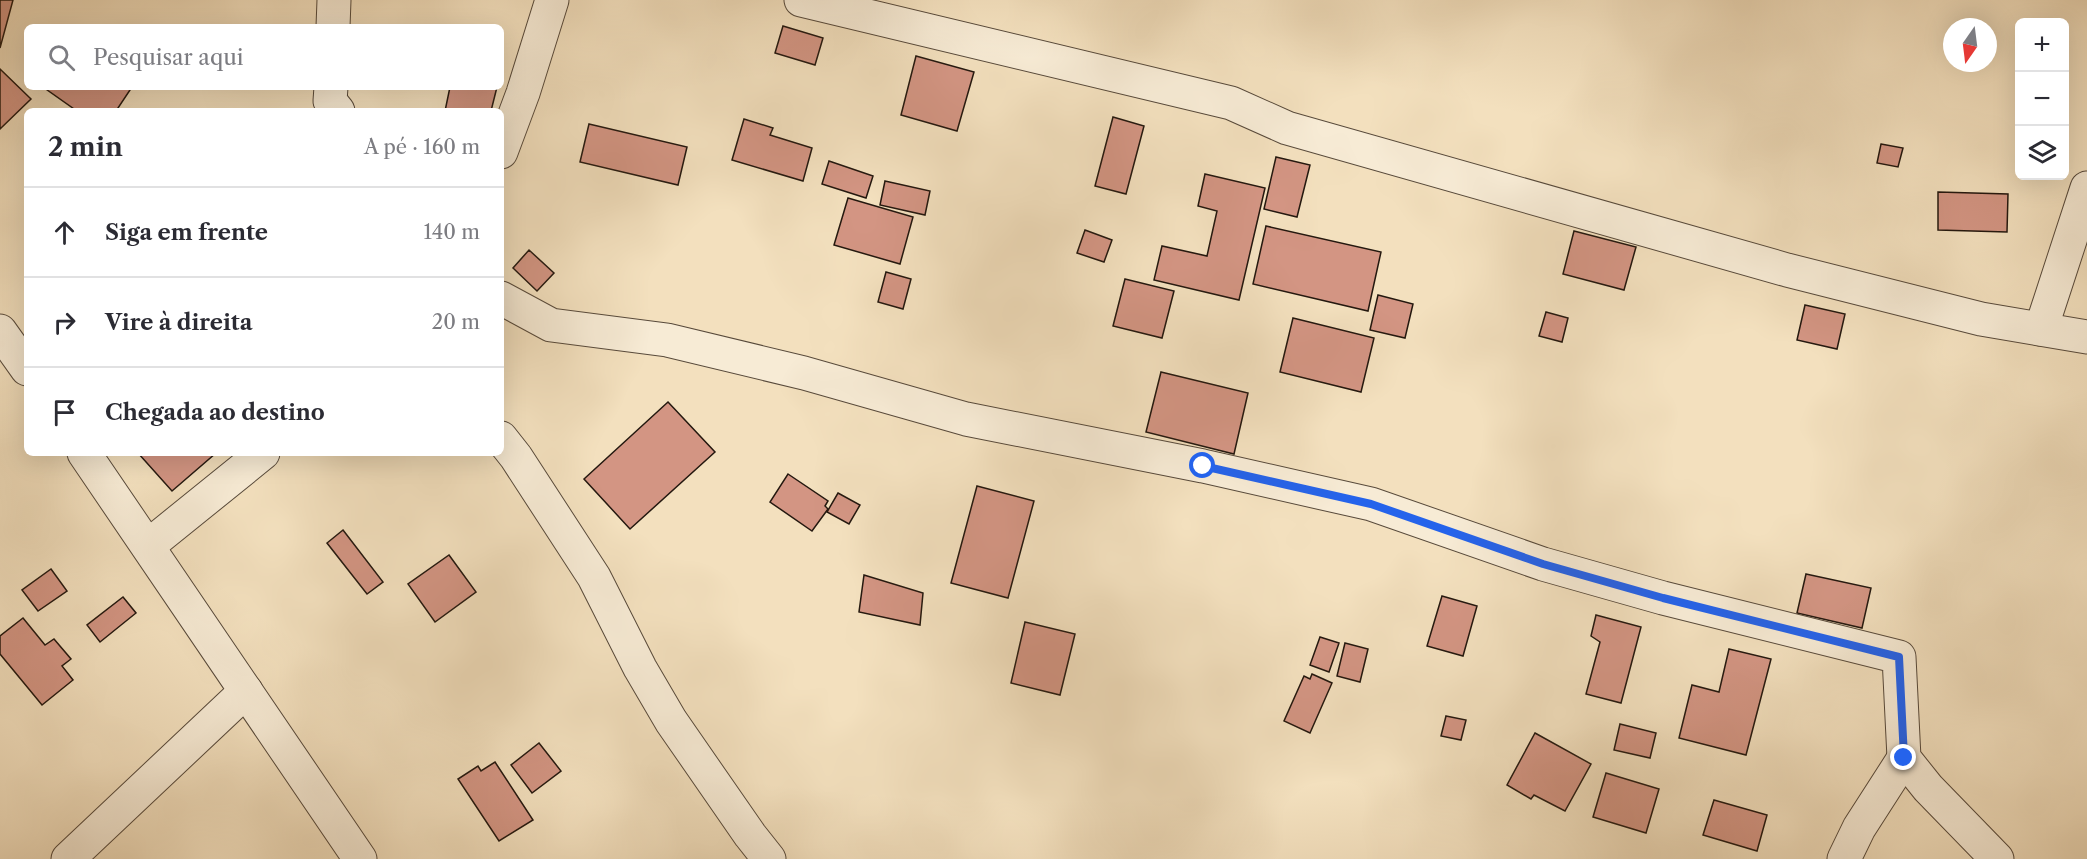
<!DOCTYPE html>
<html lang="pt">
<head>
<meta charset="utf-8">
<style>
	body { margin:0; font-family:"Libre Caslon Text",serif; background:#f2f2f3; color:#2b2b33 }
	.controls { position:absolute; right:18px; top:18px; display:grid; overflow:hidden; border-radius:9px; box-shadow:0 6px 24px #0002 }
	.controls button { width:54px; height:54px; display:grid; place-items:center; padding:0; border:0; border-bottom:2px solid #e1e1e2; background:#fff; color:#2b2b33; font:30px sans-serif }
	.compass { position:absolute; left:1943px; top:18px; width:54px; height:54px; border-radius:50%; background:#fff; box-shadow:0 6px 24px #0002; rotate:194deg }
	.stop { position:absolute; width:18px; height:18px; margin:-14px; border:4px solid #2563eb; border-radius:50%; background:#fff }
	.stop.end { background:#2563eb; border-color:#fff; box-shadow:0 2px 6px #0008 }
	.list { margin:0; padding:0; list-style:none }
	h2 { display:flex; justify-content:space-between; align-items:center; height:78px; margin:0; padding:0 24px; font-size:26px }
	h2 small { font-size:20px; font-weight:400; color:#7c7c81 }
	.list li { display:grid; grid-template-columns:39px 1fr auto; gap:18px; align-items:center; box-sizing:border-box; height:90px; padding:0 24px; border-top:2px solid #e1e1e2 }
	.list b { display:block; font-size:22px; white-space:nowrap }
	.list em { font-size:20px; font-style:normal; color:#7c7c81 }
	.icon { flex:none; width:33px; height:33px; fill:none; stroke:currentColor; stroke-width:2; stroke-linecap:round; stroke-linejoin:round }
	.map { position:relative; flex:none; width:2087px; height:859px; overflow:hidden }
	.search { position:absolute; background:#fff; box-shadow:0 6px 24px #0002; left:24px; top:24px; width:480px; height:66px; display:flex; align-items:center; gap:15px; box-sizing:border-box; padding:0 21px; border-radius:9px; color:#7c7c81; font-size:22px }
	.panel { position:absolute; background:#fff; box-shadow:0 6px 24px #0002; left:24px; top:108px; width:480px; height:348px; border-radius:9px }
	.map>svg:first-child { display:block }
	.building { fill:#d39583; stroke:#24180f; stroke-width:1.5 }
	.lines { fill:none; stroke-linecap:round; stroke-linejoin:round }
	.minor-casing { stroke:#584a3b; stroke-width:35 }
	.minor { stroke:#f7ebd5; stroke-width:33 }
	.route { stroke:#2563eb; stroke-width:8 }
</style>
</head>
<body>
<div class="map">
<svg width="2087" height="859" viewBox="0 0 2087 859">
	<rect width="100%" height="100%" fill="#f3e0be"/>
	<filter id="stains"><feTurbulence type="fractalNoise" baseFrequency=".00333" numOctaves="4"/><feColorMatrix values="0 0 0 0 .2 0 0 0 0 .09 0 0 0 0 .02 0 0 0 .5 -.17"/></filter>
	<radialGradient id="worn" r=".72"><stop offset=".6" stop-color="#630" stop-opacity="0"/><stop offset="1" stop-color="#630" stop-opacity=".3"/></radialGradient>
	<!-- building -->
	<g class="building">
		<polygon points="0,0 13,0 0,48"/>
		<polygon points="783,26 823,38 815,65 775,53"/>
		<polygon points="916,56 974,72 957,131 901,115"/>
		<polygon points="0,69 31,99 0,129"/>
		<polygon points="43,87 132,87 116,111 77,111"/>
		<polygon points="450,87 497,87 491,111 445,111"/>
		<polygon points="1113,117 1144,126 1126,194 1095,186"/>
		<polygon points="744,119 773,128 770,135 812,148 803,181 732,160"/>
		<polygon points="589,124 687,147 678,185 580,162"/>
		<polygon points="1881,144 1903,148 1898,167 1877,163"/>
		<polygon points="1276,157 1310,165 1297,217 1264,209"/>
		<polygon points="829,161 873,176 866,198 822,184"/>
		<polygon points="1205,174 1265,188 1239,300 1154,280 1162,246 1207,256 1217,211 1198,206"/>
		<polygon points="885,181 930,191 925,215 880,205"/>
		<polygon points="1938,192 2008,194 2007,232 1938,230"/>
		<polygon points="848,198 913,217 900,264 834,245"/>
		<polygon points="1266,226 1381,252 1368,311 1253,284"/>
		<polygon points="1085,230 1112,240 1104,262 1077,253"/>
		<polygon points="1574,231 1636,247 1624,290 1563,274"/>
		<polygon points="529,250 554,273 537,291 513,268"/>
		<polygon points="886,272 911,279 903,309 878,302"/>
		<polygon points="1125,279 1174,291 1162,338 1113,326"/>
		<polygon points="1378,295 1413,304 1405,338 1370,330"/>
		<polygon points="1805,305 1845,314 1837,349 1797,340"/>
		<polygon points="1546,312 1568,318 1562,342 1539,336"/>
		<polygon points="1293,318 1374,338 1361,392 1280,372"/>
		<polygon points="1161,372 1248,393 1234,454 1146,432"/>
		<polygon points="668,402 715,452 630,529 584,479"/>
		<polygon points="138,453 216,453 172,491"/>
		<polygon points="788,474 828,501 825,506 828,509 812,531 770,502"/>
		<polygon points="977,486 1034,501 1008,598 951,583"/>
		<polygon points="838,493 860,505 849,524 827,512"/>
		<polygon points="343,530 383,582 367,594 327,543"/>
		<polygon points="449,555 476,592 435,622 408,584"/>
		<polygon points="51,569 67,591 38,611 22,590"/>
		<polygon points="1806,574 1871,588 1862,628 1797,613"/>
		<polygon points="864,575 923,593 920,625 859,612"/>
		<polygon points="1442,596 1477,606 1463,656 1427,646"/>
		<polygon points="123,597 136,613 100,642 87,625"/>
		<polygon points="1596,615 1641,627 1621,703 1586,694 1600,642 1591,636"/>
		<polygon points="23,618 45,645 54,639 71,659 62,666 73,680 42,705 0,654 0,636"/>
		<polygon points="1025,622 1075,634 1060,695 1011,683"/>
		<polygon points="1320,637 1339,643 1329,672 1310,665"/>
		<polygon points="1345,643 1368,649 1360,682 1337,676"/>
		<polygon points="1729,649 1771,659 1746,755 1679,738 1692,685 1719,692"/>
		<polygon points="1312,674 1332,683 1310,733 1284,721 1304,676 1310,679"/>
		<polygon points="1446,716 1466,720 1461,740 1441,736"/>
		<polygon points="1620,724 1656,733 1650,758 1614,750"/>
		<polygon points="1535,733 1591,764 1565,811 1534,795 1531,799 1507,785"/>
		<polygon points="539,743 561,771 532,793 511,765"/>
		<polygon points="495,762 533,820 499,841 458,779 478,766 481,771"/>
		<polygon points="1606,773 1659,789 1646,833 1593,817"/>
		<polygon points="1714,800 1767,815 1757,851 1703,835"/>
	</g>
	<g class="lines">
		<defs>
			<g id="minor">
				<polyline points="801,0 1231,103 1287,128 1787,270 1981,319 2087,337"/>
				<polyline points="333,27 334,0"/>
				<polyline points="331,87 330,101 338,111"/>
				<polyline points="501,152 523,93 552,0"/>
				<polyline points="501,298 551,325 667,340 804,373 966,419 1203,466 1371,504 1543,564 1663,598 1899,657 1904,758 1928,788 1997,859"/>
				<polyline points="2041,329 2087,188"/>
				<polyline points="0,331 27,369"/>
				<polyline points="501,438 516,457 594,577 640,668 671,721 750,835 769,859"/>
				<polyline points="84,453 360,859"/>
				<polyline points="148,546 263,453"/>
				<polyline points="68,859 246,691"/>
				<polyline points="1844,859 1859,828 1904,758"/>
			</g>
		</defs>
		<!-- minor casing -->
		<use href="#minor" class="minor-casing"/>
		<!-- minor -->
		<use href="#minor" class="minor"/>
	</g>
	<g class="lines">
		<!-- route -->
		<polyline class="route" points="1203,466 1371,504 1543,564 1663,598 1899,657 1904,758"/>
	</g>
	<rect width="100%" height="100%" filter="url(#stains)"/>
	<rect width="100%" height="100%" fill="url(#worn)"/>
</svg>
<div class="controls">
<button>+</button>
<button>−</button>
<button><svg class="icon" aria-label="layers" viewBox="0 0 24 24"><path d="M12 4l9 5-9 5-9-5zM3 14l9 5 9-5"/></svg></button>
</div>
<svg class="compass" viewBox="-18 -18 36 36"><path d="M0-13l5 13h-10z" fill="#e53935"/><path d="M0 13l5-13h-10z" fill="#7c7c81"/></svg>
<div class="stop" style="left:1203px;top:466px"></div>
<div class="stop end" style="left:1904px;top:758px"></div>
<div class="search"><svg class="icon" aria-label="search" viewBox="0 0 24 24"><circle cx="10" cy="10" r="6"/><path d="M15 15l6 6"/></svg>Pesquisar aqui</div>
<section class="panel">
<h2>2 min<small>A pé · 160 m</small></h2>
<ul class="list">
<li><svg class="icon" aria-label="ahead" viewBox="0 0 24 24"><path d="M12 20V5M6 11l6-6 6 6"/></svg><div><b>Siga em frente</b></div><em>140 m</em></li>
<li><svg class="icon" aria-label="right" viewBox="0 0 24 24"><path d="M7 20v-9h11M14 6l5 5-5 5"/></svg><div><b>Vire à direita</b></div><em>20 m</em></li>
<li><svg class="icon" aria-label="arrive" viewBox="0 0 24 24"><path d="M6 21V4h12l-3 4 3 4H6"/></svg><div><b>Chegada ao destino</b></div></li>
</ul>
</section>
</div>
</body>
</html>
